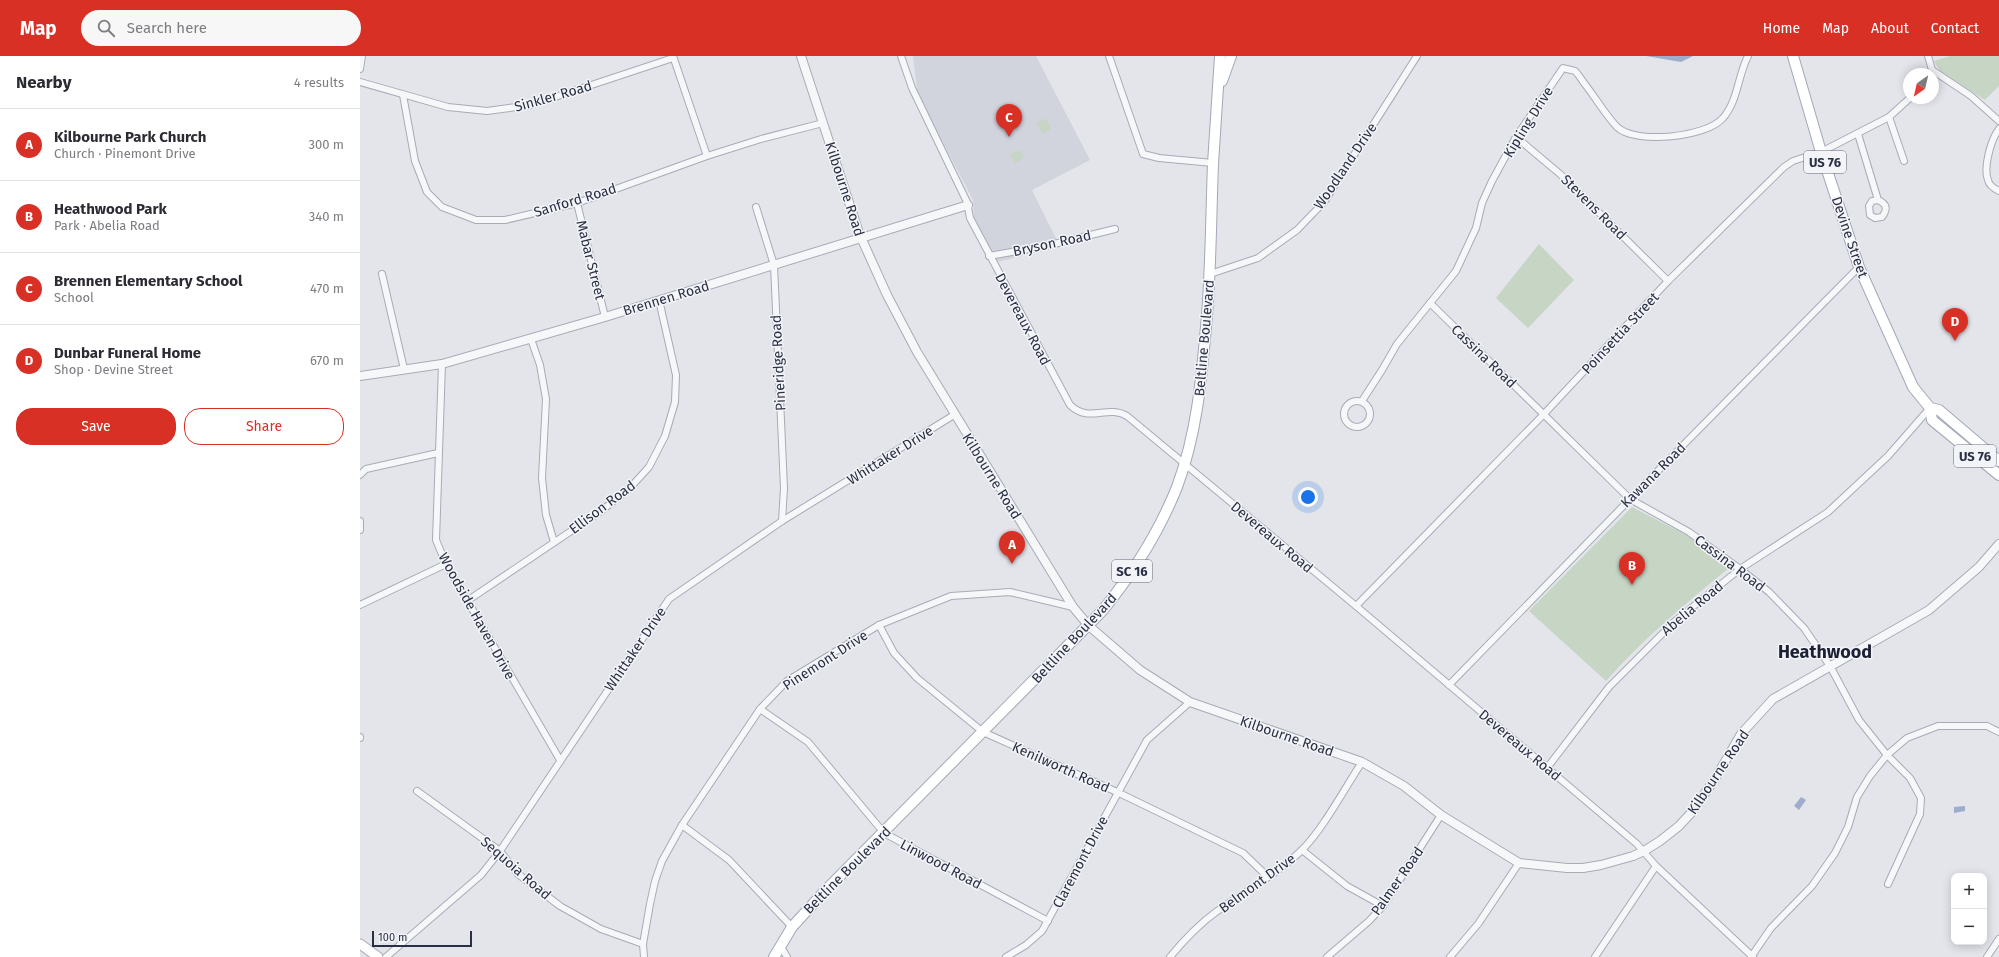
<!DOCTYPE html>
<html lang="en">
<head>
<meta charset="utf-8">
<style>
	body { margin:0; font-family:"Fira Sans",sans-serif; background:#f7f7f7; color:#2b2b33 }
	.controls { position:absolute; right:12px; bottom:12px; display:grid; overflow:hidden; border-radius:8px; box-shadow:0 2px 10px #0003 }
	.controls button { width:36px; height:36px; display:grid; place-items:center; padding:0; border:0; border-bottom:1px solid #e1e1e2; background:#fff; color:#2b2b33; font:20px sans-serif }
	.compass { position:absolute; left:1543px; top:12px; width:36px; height:36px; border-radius:50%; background:#fff; box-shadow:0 2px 10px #0003; rotate:214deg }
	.scale { position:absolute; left:12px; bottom:10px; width:100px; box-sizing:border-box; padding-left:4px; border:2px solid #2a3044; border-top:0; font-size:11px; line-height:14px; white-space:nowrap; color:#2a3044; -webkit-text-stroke:3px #f3f4f8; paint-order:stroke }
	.you { position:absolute; left:948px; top:441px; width:14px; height:14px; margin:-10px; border:3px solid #fff; border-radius:50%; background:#1a73e8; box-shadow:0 0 0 6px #1a73e833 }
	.badge { display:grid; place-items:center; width:26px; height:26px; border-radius:50%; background:#d93025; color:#fff; font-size:13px; font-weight:700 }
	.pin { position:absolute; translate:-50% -33px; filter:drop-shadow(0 1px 2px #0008) }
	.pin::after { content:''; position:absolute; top:21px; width:14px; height:12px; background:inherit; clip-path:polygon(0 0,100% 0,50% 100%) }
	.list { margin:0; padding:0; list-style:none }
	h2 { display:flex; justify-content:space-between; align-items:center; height:52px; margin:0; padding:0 16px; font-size:17px }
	h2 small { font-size:13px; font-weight:400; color:#7c7c81 }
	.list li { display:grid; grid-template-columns:26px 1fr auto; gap:12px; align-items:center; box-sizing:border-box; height:72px; padding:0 16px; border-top:1px solid #e1e1e2 }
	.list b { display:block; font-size:15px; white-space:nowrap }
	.list p { margin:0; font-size:13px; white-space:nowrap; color:#7c7c81 }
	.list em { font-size:13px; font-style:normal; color:#7c7c81 }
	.actions { display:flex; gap:8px; padding:12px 16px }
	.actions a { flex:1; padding:9px 0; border:1px solid #d93025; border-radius:16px; text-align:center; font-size:14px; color:#d93025 }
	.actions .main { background:#d93025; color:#fff }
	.icon { flex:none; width:22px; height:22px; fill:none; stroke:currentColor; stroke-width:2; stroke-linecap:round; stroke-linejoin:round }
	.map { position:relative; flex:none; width:1639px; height:901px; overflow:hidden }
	header { display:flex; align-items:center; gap:24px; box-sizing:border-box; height:56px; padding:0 20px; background:#d93025; color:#fff }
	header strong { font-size:19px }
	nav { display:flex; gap:22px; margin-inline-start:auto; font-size:14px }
	.search { width:280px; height:36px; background:#f7f7f7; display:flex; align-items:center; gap:10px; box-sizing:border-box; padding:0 14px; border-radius:22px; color:#7c7c81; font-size:15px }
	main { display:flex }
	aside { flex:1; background:#fff }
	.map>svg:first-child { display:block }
	.built { fill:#d1d4dd }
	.green { fill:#c6d5c4 }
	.water { fill:#9eadcc }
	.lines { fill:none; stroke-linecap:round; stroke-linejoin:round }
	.minor-casing { stroke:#a8abb6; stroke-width:8 }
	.tertiary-casing { stroke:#a8abb6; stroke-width:10 }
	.secondary-casing { stroke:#a8abb6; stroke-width:11 }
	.primary-casing { stroke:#a2a8b7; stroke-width:12 }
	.minor { stroke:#f6f7f9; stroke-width:6 }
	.tertiary { stroke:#f6f7f9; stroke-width:8 }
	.secondary { stroke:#fff; stroke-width:9 }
	.primary { stroke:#fff; stroke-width:10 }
	.labels { text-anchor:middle; stroke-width:3; stroke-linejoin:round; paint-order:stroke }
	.shield { fill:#f3f4f8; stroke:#666b7a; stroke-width:1 }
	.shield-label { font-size:13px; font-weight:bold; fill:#2a3044 }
	.street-label { font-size:14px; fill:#2a3044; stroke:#f3f4f8 }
	.district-label { font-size:18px; font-weight:bold; fill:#1c2135; stroke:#f3f4f8 }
</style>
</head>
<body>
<header>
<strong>Map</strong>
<div class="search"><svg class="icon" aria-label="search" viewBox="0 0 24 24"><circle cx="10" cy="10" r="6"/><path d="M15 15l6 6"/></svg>Search here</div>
<nav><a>Home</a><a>Map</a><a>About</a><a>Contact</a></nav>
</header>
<main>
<aside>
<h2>Nearby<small>4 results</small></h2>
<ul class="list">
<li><span class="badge">A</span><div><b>Kilbourne Park Church</b><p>Church · Pinemont Drive</p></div><em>300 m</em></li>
<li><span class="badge">B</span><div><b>Heathwood Park</b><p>Park · Abelia Road</p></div><em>340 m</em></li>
<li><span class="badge">C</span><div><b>Brennen Elementary School</b><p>School</p></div><em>470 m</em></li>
<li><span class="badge">D</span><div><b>Dunbar Funeral Home</b><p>Shop · Devine Street</p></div><em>670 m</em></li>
</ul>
<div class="actions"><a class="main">Save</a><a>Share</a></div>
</aside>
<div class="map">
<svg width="1639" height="901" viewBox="0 0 1639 901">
	<rect width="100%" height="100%" fill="#e3e5eb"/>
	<!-- built -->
	<polygon class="built" points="553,0 676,0 730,104 672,134 700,191 637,206 614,163 613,144 568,58 557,33"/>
	<!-- green -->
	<g class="green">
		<polygon points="1590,0 1639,0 1639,30 1625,44 1580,15 1574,5"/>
		<polygon points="686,62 691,73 683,78 677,67"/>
		<polygon points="660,94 664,102 655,107 650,98"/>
		<polygon points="1179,188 1214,224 1168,272 1136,242"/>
		<path d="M 1272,451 L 1328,480 L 1369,512 C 1326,547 1283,583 1246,625 L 1169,555 Z"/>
	</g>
	<!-- water -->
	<g class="water">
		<polygon points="1286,0 1333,0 1321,6"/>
		<polygon points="1441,741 1446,744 1439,754 1434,750"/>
		<polygon points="1605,750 1605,755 1594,757 1594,751"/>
	</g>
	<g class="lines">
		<defs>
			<g id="minor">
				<polyline points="313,0 347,100"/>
				<path d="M 541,0 L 552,32 L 607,146 L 610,162 L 710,349 C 730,368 747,348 767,360 L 996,550 L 1277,788 L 1296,810 L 1393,901"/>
				<polyline points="749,0 783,98 799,102 853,107"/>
				<polyline points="1568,0 1572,14"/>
				<polyline points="0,13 2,0"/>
				<polyline points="1572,14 1611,40 1639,65"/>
				<polyline points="0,26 88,51 127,55 171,49 313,2"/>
				<polyline points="43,39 55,105 67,136 82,151 116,164 145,164 217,147 347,100 401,83 463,67"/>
				<polyline points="1529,61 1544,105"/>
				<path d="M 1639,73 C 1631,83 1623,112 1628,124 C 1629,129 1635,133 1639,135"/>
				<path d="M 1498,78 L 1518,144 C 1527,148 1528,153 1522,161 L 1515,162 L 1510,159 L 1509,150 L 1512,145 L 1518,144"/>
				<polyline points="1156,81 1200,118 1308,225"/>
				<polyline points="217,147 245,261"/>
				<polyline points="396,151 414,209 424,432 422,465"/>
				<polyline points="629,200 686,190 755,173"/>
				<polyline points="22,218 44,313"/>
				<polyline points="850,218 898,202 937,174 964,146 1057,0"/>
				<polyline points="1070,247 1270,443 1329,476 1380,513 1409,536 1444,572 1470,610 1499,664 1527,699 1550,722 1561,742 1560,758 1528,828"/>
				<polyline points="171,283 180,309 186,343 182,422 186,459 194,486"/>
				<polyline points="82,308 76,484 86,508 200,704"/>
				<path d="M 1002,345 L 1022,314 L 1037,288 L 1096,215 L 1116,172 L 1122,147 L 1132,125 L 1156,81 L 1203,12 C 1206,13 1212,14 1215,15 C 1218,18 1222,24 1224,27 C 1235,41 1245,58 1257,71 C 1276,89 1347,81 1363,62 C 1378,45 1378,19 1388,0"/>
				<circle cx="997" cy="358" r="13"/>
				<polyline points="0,419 6,413 78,397"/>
				<polyline points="0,465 0,474"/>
				<polyline points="107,545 241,455 269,433 289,411 305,380 315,346 316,319 299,244"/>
				<polyline points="0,549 86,508"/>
				<polyline points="996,550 1184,358 1308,225 1424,111 1433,105 1461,96 1529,61 1550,42"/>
				<polyline points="519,569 534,597 557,622 623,676 757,736 883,797 908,821"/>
				<polyline points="1089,629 1270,443 1499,211"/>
				<polyline points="400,653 448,686 524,777 688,865"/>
				<polyline points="0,681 0,682"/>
				<polyline points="1187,712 1249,631 1315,565 1380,513 1468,456 1528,400 1570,352"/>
				<polyline points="57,735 140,795 158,818 200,850 241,873 283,888"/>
				<polyline points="322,769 369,804 432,871"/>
				<polyline points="942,794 987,830 1023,850"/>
				<polyline points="420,889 427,901"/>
				<polyline points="26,901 121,819 140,795 309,543 422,465 594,359"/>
				<polyline points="284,901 283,888 290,848 295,825 302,805 322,769 400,653 427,625 519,569 591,540 650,536 713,551"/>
				<polyline points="646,901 666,889 682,875 787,684 830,646"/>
				<path d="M 810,901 C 824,884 838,869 856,856 C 884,836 916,819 942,794 C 963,773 985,732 1002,706"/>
				<polyline points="967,901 1009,865 1023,850 1081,759"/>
				<polyline points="1090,901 1118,868 1159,807"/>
				<polyline points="1235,901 1296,810"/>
				<polyline points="1391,901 1411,872 1452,830 1475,797 1488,771 1497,741 1510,720 1527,699 1547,682 1578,670 1627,670 1639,676"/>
				<polyline points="1627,901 1639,883"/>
			</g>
			<g id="tertiary">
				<polyline points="441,0 499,177 527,239 557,296 713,551 729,570 780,614 830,646 1002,706 1044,730 1081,759 1159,807 1207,812 1223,812 1241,809 1273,800 1284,795 1300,785 1319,770 1331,757 1355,723 1381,678 1413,643 1569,554 1619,511 1639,488"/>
				<polyline points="0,320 82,308 245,261 608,149"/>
			</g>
			<polyline id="secondary" points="0,888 18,901"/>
			<g id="primary">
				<polyline points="1433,0 1461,96 1499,211 1553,331 1570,352 1572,364 1639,419"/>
				<polyline points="862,25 871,0"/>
				<polyline points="1570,352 1579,354 1639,405"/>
				<path d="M 414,901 L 432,871 L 463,837 L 743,554 C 773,517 799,476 817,431 C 838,375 842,317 847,259 C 851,209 851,159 853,108 C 855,72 858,36 860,0"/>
			</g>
		</defs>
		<!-- minor casing -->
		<use href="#minor" class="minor-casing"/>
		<!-- tertiary casing -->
		<use href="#tertiary" class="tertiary-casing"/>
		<!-- secondary casing -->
		<use href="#secondary" class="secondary-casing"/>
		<!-- primary casing -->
		<use href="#primary" class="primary-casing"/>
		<!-- minor -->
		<use href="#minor" class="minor"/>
		<!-- tertiary -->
		<use href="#tertiary" class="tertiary"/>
		<!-- secondary -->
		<use href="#secondary" class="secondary"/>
		<!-- primary -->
		<use href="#primary" class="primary"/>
	</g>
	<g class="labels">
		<!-- shield labels -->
		<g class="shield">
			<rect x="1444" y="95" width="42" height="22" rx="3"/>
			<rect x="1594" y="389" width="42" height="22" rx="3"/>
			<rect x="752" y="504" width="40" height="22" rx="3"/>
		</g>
		<g class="shield-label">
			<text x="1465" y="111">US 76</text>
			<text x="1615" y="405">US 76</text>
			<text x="772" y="520">SC 16</text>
		</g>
		<!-- street labels -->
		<g class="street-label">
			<text transform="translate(193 40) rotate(-16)" y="5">Sinkler Road</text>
			<text transform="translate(1168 66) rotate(-58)" y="5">Kipling Drive</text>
			<text transform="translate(985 110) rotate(-56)" y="5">Woodland Drive</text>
			<text transform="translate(485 133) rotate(72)" y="5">Kilbourne Road</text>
			<text transform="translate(215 144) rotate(-17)" y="5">Sanford Road</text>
			<text transform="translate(1234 151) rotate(45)" y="5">Stevens Road</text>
			<text transform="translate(1490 181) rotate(71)" y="5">Devine Street</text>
			<text transform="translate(692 187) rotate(-12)" y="5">Bryson Road</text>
			<text transform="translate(231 204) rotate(76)" y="5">Mabar Street</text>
			<text transform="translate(306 242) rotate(-17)" y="5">Brennen Road</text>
			<text transform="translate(663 263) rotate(62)" y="5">Devereaux Road</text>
			<text transform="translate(1260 277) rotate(-47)" y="5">Poinsettia Street</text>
			<text transform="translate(844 282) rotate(-85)" y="5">Beltline Boulevard</text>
			<text transform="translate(1124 300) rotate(44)" y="5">Cassina Road</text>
			<text transform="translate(418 307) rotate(-93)" y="5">Pineridge Road</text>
			<text transform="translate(530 399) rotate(-32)" y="5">Whittaker Drive</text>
			<text transform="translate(1293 419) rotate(-45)" y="5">Kawana Road</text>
			<text transform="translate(632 420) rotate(58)" y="5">Kilbourne Road</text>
			<text transform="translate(242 451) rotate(-37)" y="5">Ellison Road</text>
			<text transform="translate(912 481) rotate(40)" y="5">Devereaux Road</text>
			<text transform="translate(1370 507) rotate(37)" y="5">Cassina Road</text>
			<text transform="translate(1332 552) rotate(-40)" y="5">Abelia Road</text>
			<text transform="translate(117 560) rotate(61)" y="5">Woodside Haven Drive</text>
			<text transform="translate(714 582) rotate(-47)" y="5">Beltline Boulevard</text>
			<text transform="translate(275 593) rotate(-56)" y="5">Whittaker Drive</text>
			<text transform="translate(465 604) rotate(-33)" y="5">Pinemont Drive</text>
			<text transform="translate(927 680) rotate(19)" y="5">Kilbourne Road</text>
			<text transform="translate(1160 689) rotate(40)" y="5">Devereaux Road</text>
			<text transform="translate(701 711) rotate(24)" y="5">Kenilworth Road</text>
			<text transform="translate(1358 716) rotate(-56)" y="5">Kilbourne Road</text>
			<text transform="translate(720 806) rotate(-62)" y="5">Claremont Drive</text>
			<text transform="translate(581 808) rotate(28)" y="5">Linwood Road</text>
			<text transform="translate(156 812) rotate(41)" y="5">Sequoia Road</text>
			<text transform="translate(487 814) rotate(-45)" y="5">Beltline Boulevard</text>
			<text transform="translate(1037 825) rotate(-55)" y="5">Palmer Road</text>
			<text transform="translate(897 827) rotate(-36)" y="5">Belmont Drive</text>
		</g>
		<!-- district labels -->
		<g class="district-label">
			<text x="1465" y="602">Heathwood</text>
		</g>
	</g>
</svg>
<div class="controls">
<button>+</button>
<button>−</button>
</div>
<svg class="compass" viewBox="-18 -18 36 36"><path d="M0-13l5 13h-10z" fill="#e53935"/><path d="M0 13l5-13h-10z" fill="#7c7c81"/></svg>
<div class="scale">100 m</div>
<div class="you"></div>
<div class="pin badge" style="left:652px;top:508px">A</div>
<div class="pin badge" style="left:1272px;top:529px">B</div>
<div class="pin badge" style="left:649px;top:81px">C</div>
<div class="pin badge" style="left:1595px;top:285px">D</div>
</div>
</main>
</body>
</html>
